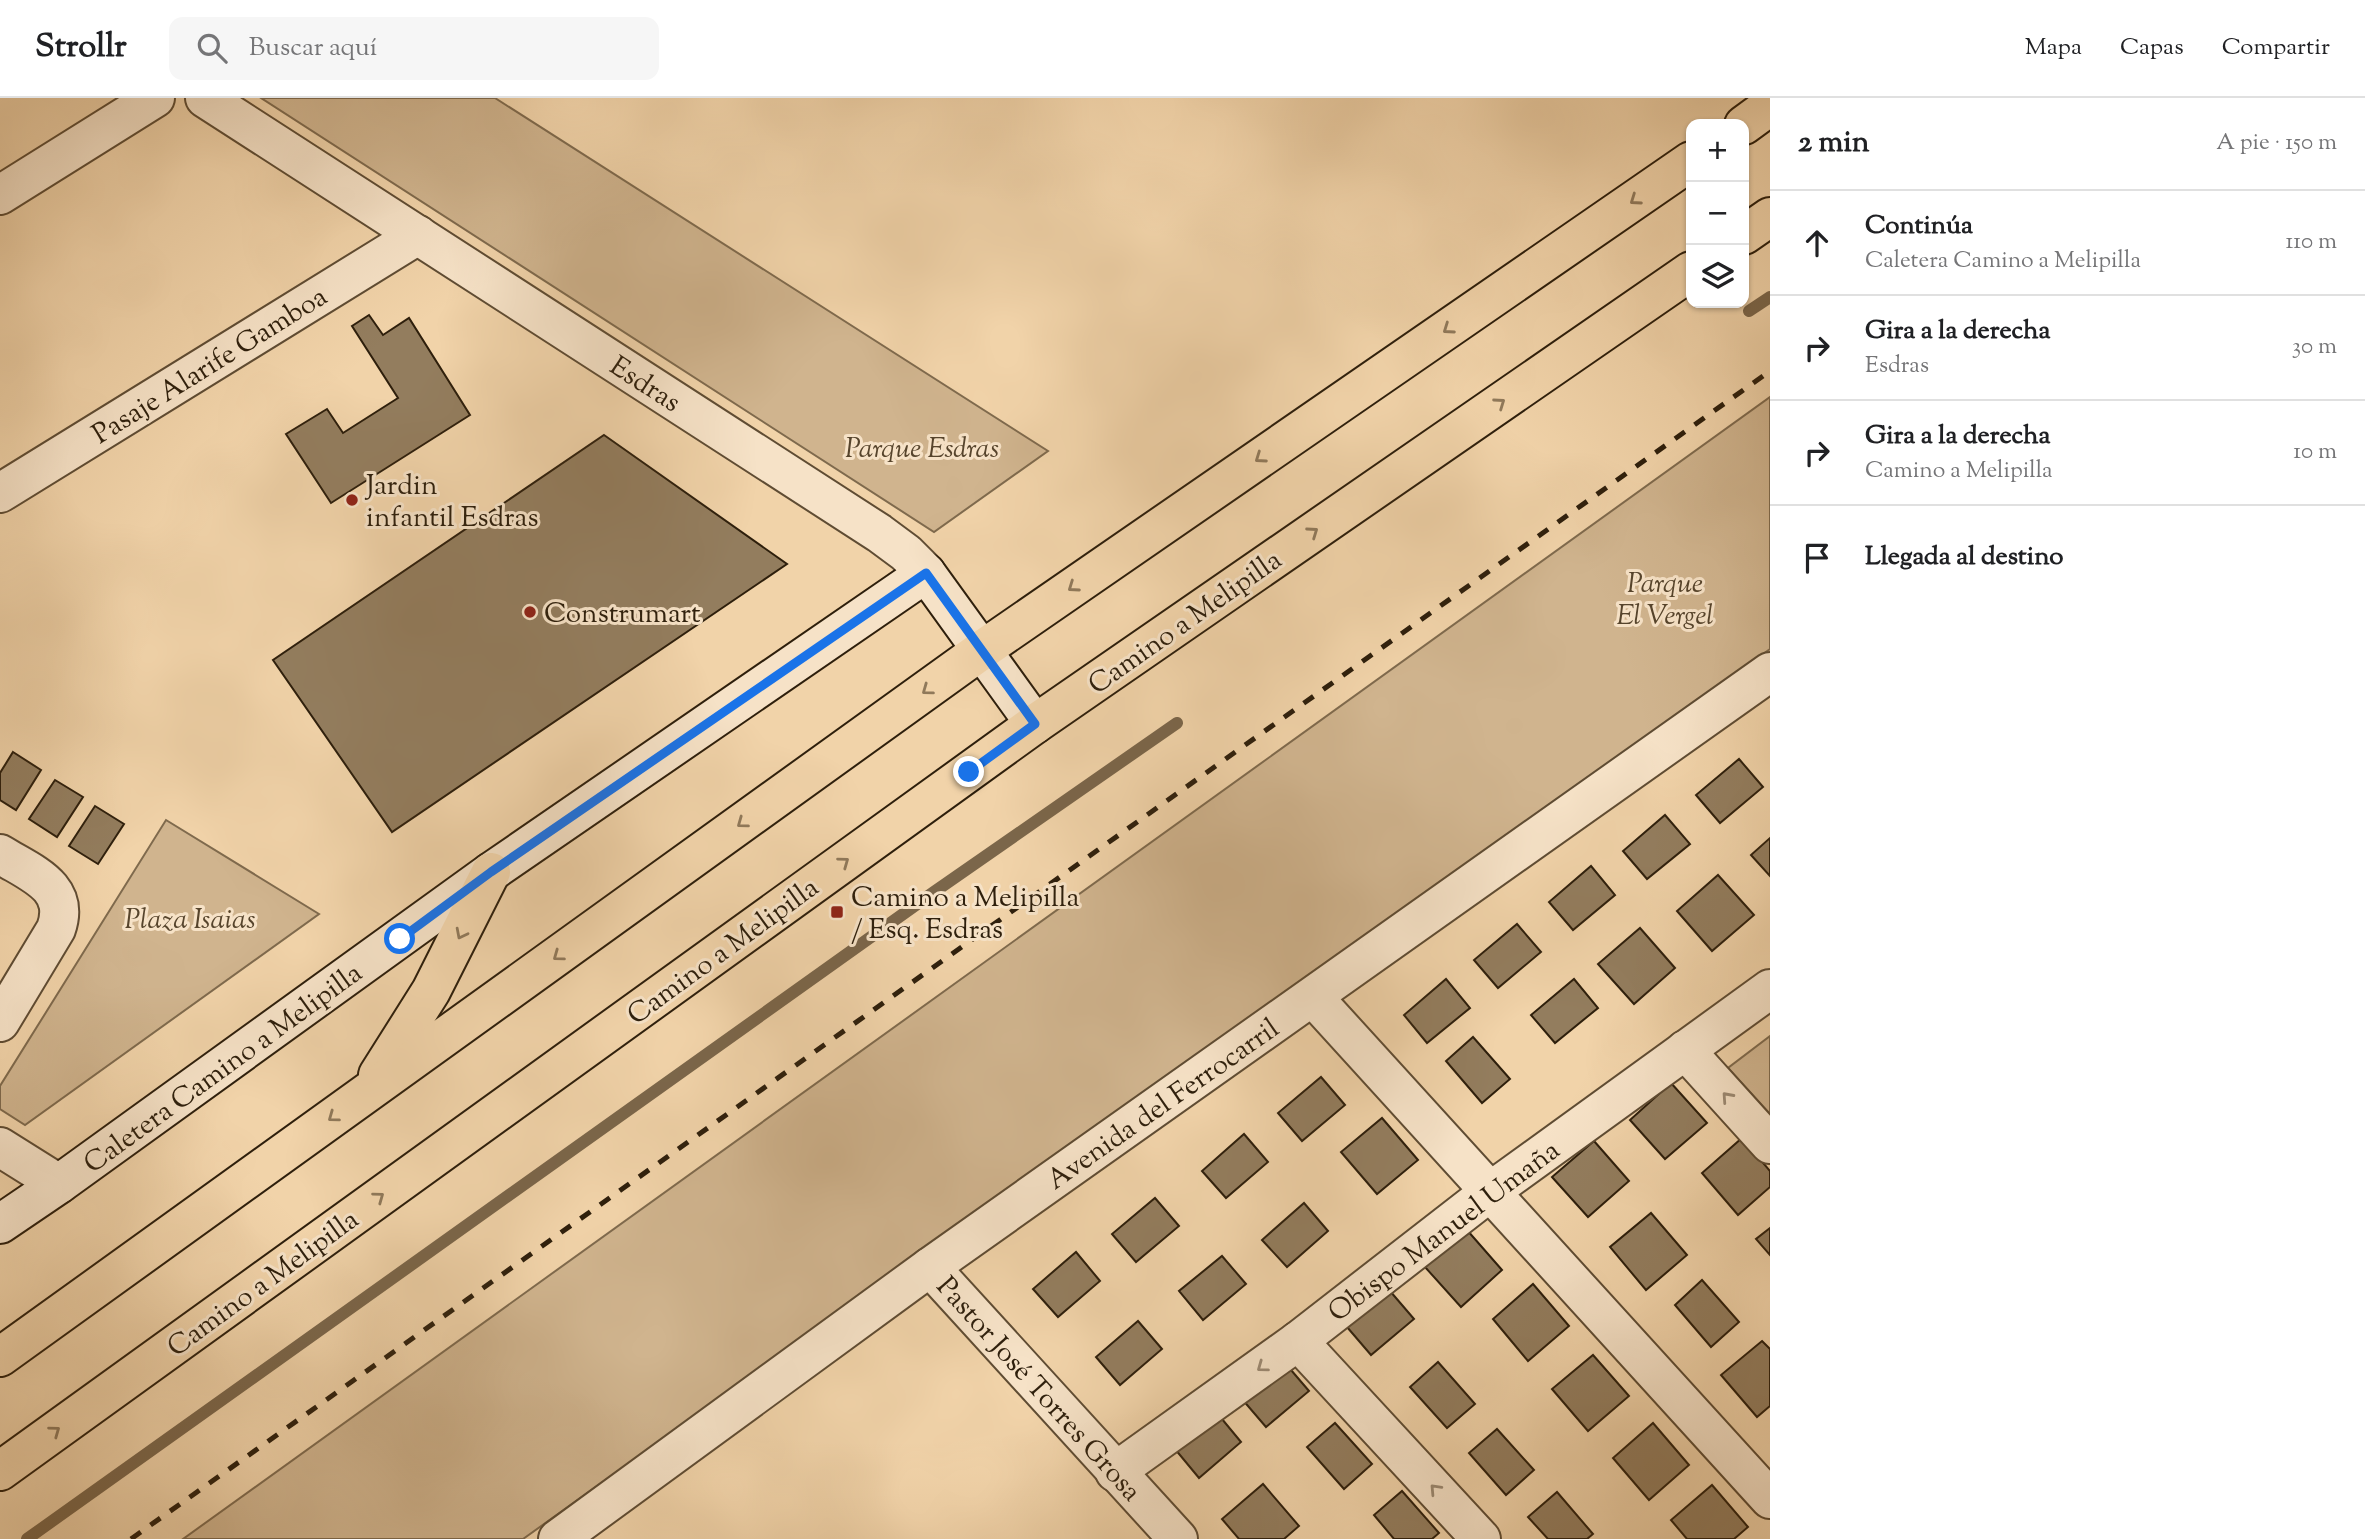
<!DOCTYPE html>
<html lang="es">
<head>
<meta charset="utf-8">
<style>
	body { margin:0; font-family:"Sorts Mill Goudy",serif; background:#f6f6f6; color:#202124 }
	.controls { position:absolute; right:21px; top:21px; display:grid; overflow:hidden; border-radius:14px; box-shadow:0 2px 5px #0004 }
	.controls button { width:63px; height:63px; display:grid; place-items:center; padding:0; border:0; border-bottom:2px solid #e0e0e0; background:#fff; color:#202124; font:35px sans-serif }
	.stop { position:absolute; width:21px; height:21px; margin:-16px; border:5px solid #1a73e8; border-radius:50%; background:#fff }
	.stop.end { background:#1a73e8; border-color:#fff; box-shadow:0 2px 7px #0008 }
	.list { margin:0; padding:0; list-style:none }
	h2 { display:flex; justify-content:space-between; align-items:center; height:91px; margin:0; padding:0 28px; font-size:30px }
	h2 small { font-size:23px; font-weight:400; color:#757577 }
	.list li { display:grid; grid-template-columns:46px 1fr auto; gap:21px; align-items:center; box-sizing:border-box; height:105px; padding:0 28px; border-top:2px solid #e0e0e0 }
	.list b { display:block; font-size:26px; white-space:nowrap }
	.list p { margin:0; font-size:23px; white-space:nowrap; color:#757577 }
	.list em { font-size:23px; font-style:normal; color:#757577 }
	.icon { flex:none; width:38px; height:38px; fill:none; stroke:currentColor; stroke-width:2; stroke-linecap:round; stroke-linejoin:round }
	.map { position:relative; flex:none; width:1770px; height:1441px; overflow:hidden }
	header { display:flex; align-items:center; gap:42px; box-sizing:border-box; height:98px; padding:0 35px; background:#fff; border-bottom:2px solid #e0e0e0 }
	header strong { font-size:33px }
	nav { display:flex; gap:38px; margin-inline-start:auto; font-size:24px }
	.search { width:490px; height:63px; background:#f6f6f6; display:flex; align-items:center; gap:18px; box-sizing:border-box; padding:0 24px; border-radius:14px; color:#757577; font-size:26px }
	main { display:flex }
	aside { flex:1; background:#fff }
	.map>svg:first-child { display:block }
	.green { fill:#d0b48e; stroke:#7f6a4d; stroke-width:2 }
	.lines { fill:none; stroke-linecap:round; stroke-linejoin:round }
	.stream { stroke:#7b664a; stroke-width:12 }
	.building { fill:#937d5e; stroke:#2e1f0c; stroke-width:2 }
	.street-casing { stroke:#5f4c33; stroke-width:42 }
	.secondary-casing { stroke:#2e1f0c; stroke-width:42 }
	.primary-casing { stroke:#2e1f0c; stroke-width:42 }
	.street { stroke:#f6e2c7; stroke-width:38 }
	.secondary { stroke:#f6e2c7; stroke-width:38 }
	.primary { stroke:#f1d3a9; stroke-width:38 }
	.rail { stroke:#2e1f0c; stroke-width:5; stroke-dasharray:12 12; stroke-linecap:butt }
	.oneway { stroke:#90795a }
	.oneway2 { stroke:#9c8a73 }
	.route { stroke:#1a73e8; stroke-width:9 }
	.poi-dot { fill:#8f2418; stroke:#f6e2c7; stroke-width:2.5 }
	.labels { text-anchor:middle; stroke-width:6; stroke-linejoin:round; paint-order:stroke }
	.street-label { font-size:28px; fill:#2e1f0c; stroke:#f6e2c7 }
	.park-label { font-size:28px; font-style:italic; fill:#56442c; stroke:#f6e2c7 }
	.poi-label { font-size:28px; fill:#2e1f0c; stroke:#f6e2c7; text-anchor:start }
</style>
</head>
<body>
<header>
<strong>Strollr</strong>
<div class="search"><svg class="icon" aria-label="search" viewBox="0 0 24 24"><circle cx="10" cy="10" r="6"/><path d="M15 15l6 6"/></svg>Buscar aquí</div>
<nav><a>Mapa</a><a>Capas</a><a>Compartir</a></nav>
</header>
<main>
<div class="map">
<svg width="1770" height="1441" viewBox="0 0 1770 1441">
	<rect width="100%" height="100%" fill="#f1d3a9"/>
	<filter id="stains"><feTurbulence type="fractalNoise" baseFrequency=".00286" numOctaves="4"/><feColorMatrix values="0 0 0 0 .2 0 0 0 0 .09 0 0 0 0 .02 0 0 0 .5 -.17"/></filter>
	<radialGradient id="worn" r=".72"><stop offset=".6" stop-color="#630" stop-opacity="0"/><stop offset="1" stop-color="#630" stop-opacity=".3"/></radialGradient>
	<!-- green -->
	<g class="green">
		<polygon points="261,0 495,0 1048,353 934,434"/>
		<polygon points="1770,299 1770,551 523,1441 183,1441"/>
		<polygon points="166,722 319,816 25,1027 0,1011 0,988"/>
		<polygon points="1770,938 1770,1016 1728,970"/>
	</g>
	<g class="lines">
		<!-- stream -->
		<g class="stream">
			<polyline points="1749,213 1770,199"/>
			<polyline points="27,1441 934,794 1177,625"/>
		</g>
	</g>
	<!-- building -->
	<g class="building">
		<polygon points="369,217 383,237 409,220 470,317 331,405 286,336 327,311 343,335 398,300 352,228"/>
		<polygon points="604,337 787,466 392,734 273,562"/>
		<polygon points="13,654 41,672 16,712 0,702 0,675"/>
		<polygon points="1739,661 1763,689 1720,725 1696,697"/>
		<polygon points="55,682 83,699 57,739 29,721"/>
		<polygon points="95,708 124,726 98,766 69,748"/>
		<polygon points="1665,717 1690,746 1647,781 1623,753"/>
		<polygon points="1770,740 1770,778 1751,757"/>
		<polygon points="1591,768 1615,797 1573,832 1549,804"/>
		<polygon points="1718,777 1754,817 1712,853 1677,813"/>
		<polygon points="1517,826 1541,854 1498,890 1474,862"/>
		<polygon points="1640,830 1675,870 1634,906 1598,866"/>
		<polygon points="1446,881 1470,910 1427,945 1404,917"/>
		<polygon points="1574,881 1598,910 1555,945 1531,917"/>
		<polygon points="1473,939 1510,981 1482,1005 1446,963"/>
		<polygon points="1321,979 1345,1007 1302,1043 1278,1015"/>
		<polygon points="1671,985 1707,1025 1665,1061 1630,1022"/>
		<polygon points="1382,1020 1418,1062 1377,1096 1341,1054"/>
		<polygon points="1244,1036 1268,1064 1226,1100 1202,1073"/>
		<polygon points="1742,1040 1770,1073 1770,1089 1738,1117 1702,1075"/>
		<polygon points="1594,1043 1629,1083 1588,1119 1552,1079"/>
		<polygon points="1155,1100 1179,1128 1136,1164 1112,1136"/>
		<polygon points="1304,1105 1328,1133 1287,1169 1262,1142"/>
		<polygon points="1651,1115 1687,1157 1646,1192 1610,1149"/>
		<polygon points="1770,1130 1770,1157 1756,1141"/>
		<polygon points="1467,1132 1502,1172 1461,1209 1425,1169"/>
		<polygon points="1076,1154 1100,1183 1058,1219 1033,1191"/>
		<polygon points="1222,1158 1246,1186 1203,1222 1179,1193"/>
		<polygon points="1702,1182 1739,1224 1711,1249 1675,1207"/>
		<polygon points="1533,1186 1569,1228 1528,1263 1493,1221"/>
		<polygon points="1390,1193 1414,1221 1371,1257 1347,1229"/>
		<polygon points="1138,1223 1162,1251 1120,1287 1096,1259"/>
		<polygon points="1762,1243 1770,1251 1770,1308 1757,1319 1721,1277"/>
		<polygon points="1593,1257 1629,1298 1588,1333 1552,1291"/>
		<polygon points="1438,1264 1475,1306 1447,1330 1410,1289"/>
		<polygon points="1285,1265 1309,1293 1266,1329 1242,1301"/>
		<polygon points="1217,1315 1241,1344 1199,1380 1175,1351"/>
		<polygon points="1335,1325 1372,1366 1344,1391 1307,1349"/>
		<polygon points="1653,1325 1689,1367 1649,1402 1613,1360"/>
		<polygon points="1497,1331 1534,1372 1506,1397 1469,1355"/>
		<polygon points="1263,1386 1299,1428 1284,1441 1239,1441 1222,1421"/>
		<polygon points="1712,1387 1748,1429 1734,1441 1687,1441 1671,1422"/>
		<polygon points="1402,1393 1439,1435 1432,1441 1394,1441 1374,1417"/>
		<polygon points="1557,1394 1593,1436 1587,1441 1548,1441 1528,1419"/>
	</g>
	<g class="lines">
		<defs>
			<g id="street">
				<polyline points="205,0 879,435 906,455 926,475"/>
				<polyline points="0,97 155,0"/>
				<polyline points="0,395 418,137"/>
				<path d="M 0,756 C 30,775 71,788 56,831 L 0,924"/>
				<polyline points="1313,899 1770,1401"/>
				<polyline points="1685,952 1770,1046"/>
				<polyline points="0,1049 59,1086"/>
				<polyline points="930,1169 1178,1441"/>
				<polyline points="1298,1243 1481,1441"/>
				<polyline points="1115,1374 1298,1243 1491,1093 1770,891"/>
				<polyline points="558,1441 930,1169 1770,574"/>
			</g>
			<polyline id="secondary" points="0,1126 59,1086 491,774 926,475 1035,626"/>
			<g id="primary">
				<polyline points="1744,27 1770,8"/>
				<polyline points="1744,137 1770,119"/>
				<polyline points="378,977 431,893 491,774"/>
				<polyline points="0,1259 982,552 1691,63"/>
				<polyline points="0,1373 1035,626 1691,173"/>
			</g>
		</defs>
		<!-- street casing -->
		<use href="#street" class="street-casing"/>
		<!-- secondary casing -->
		<use href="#secondary" class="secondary-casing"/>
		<!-- primary casing -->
		<use href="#primary" class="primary-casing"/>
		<!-- street -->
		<use href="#street" class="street"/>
		<!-- secondary -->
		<use href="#secondary" class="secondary"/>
		<!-- primary -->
		<use href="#primary" class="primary"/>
		<!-- rail -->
		<polyline class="rail" points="131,1441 1770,273"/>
	</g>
	<!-- one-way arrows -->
	<defs><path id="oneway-chevron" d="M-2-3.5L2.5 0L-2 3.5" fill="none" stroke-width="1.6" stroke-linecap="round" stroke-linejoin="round" transform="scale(1.75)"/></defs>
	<g class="oneway">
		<use href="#oneway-chevron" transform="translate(1635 102) rotate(145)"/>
		<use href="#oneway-chevron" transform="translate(1448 231) rotate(145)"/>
		<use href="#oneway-chevron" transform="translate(1500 305) rotate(-35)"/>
		<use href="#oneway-chevron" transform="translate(1260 360) rotate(145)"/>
		<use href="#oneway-chevron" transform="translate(1313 434) rotate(-35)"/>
		<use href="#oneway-chevron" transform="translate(1073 489) rotate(145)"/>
		<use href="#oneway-chevron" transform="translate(927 592) rotate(144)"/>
		<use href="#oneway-chevron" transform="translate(742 725) rotate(144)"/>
		<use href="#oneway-chevron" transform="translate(844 764) rotate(-36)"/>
		<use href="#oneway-chevron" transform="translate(461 836) rotate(117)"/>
		<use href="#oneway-chevron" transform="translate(558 858) rotate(144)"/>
		<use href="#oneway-chevron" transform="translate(333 1019) rotate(144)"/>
		<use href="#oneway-chevron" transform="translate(379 1099) rotate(-36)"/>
		<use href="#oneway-chevron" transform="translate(55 1333) rotate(-36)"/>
	</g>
	<g class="oneway2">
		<use href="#oneway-chevron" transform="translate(1727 999) rotate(-132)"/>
		<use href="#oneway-chevron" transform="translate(1262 1269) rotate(144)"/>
		<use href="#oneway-chevron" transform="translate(1435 1391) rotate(-133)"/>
	</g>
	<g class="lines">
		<!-- route -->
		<polyline class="route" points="400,841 491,774 926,475 1035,626 969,674"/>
	</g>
	<!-- markers -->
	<g class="poi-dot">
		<circle cx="352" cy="402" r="7"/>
		<circle cx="530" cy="514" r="7"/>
		<rect x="830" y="807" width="14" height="14" rx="3.5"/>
	</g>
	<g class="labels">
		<!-- street labels -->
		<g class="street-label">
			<text transform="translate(209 266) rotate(-32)" y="10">Pasaje Alarife Gamboa</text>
			<text transform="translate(646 285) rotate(33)" y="10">Esdras</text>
			<text transform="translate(1184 523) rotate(-35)" y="10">Camino a Melipilla</text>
			<text transform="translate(722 852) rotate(-36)" y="10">Camino a Melipilla</text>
			<text transform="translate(222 969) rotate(-36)" y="10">Caletera Camino a Melipilla</text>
			<text transform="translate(1162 1005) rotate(-35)" y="10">Avenida del Ferrocarril</text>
			<text transform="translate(1443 1132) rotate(-37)" y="10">Obispo Manuel Umaña</text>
			<text transform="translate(262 1184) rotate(-36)" y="10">Camino a Melipilla</text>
			<text transform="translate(1040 1290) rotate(48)" y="10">Pastor José Torres Grosa</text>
		</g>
		<!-- park labels -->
		<g class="park-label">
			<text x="922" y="359">Parque Esdras</text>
			<text x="1665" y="494">Parque<tspan x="1665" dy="32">El Vergel</tspan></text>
			<text x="190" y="830">Plaza Isaias</text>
		</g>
		<!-- poi labels -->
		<g class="poi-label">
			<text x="366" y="396">Jardin<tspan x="366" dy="32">infantil Esdras</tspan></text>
			<text x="544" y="524">Construmart</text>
			<text x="851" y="808">Camino a Melipilla<tspan x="851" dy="32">/ Esq. Esdras</tspan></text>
		</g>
	</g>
	<rect width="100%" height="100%" filter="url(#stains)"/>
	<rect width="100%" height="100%" fill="url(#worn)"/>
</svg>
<div class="controls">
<button>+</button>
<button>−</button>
<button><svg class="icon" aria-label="layers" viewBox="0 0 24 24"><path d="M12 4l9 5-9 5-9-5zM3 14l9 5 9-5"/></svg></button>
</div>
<div class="stop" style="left:400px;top:841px"></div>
<div class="stop end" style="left:969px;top:674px"></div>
</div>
<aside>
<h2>2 min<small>A pie · 150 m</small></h2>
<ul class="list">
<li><svg class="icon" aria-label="ahead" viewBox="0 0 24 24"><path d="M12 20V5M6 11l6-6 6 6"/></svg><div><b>Continúa</b><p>Caletera Camino a Melipilla</p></div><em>110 m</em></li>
<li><svg class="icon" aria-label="right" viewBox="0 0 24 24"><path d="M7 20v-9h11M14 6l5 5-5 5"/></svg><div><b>Gira a la derecha</b><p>Esdras</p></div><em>30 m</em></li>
<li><svg class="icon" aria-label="right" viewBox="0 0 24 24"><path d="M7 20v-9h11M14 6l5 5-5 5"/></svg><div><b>Gira a la derecha</b><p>Camino a Melipilla</p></div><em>10 m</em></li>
<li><svg class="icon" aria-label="arrive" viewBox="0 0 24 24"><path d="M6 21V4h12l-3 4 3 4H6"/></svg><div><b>Llegada al destino</b></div></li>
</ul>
</aside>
</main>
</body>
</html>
